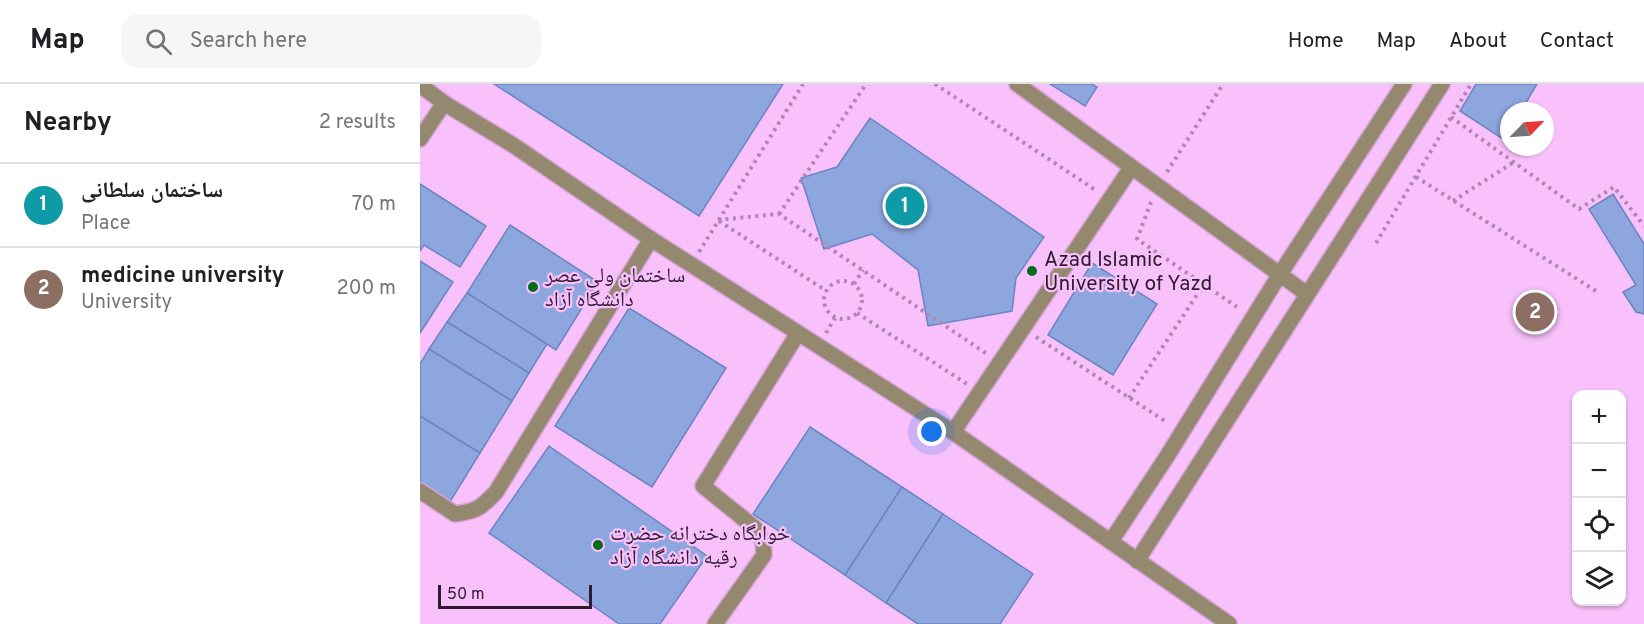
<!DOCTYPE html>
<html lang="en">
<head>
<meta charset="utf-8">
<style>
	body { margin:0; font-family:Overpass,"Noto Naskh Arabic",sans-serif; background:#f6f6f6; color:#202124 }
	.controls { position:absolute; right:18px; bottom:18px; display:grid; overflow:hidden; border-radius:12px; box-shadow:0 2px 4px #0004 }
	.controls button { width:54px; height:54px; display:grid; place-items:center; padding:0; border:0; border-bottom:2px solid #e0e0e0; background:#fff; color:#202124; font:30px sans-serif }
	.compass { position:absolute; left:1080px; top:18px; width:54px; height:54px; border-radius:50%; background:#fff; box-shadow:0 2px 4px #0004; rotate:65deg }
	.scale { position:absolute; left:18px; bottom:15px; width:154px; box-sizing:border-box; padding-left:6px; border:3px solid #2f1a30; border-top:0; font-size:16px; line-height:21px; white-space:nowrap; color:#2f1a30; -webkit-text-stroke:4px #f9c1fb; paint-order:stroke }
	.you { position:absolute; left:512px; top:348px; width:21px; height:21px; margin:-15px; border:4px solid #fff; border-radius:50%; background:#1a73e8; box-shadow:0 0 0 9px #1a73e833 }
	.badge { display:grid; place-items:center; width:39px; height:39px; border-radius:50%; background:#b45309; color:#fff; font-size:20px; font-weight:700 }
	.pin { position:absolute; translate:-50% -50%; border:3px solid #fff; box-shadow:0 2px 6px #0006 }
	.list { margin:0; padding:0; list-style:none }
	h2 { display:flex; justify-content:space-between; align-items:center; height:78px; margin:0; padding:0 24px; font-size:26px }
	h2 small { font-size:20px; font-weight:400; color:#757577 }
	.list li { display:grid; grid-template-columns:39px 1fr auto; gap:18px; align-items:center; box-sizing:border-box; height:84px; padding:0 24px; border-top:2px solid #e0e0e0 }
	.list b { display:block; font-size:22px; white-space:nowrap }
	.list p { margin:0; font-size:20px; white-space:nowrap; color:#757577 }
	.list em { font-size:20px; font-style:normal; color:#757577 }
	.icon { flex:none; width:33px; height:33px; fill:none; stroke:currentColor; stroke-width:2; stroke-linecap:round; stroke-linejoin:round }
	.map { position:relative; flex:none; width:1224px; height:540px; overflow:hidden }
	header { display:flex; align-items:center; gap:36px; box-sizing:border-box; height:84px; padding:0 30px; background:#fff; border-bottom:2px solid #e0e0e0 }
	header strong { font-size:28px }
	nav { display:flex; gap:33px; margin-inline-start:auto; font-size:21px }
	.search { width:420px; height:54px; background:#f6f6f6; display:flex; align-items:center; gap:15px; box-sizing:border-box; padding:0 21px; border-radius:18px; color:#757577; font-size:22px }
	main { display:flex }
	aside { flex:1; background:#fff }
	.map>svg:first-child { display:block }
	.building { fill:#8ea6de; stroke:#6b85c3; stroke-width:1.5 }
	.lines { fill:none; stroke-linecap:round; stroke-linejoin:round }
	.minor-casing { stroke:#d5a3d6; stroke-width:18 }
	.path { stroke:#b286b4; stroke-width:4; stroke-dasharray:3 4.5; stroke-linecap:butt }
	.minor { stroke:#94886f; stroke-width:15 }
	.poi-dot { fill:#006c1c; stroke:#f9c1fb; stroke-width:2 }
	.labels { text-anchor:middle; stroke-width:4.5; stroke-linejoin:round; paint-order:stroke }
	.poi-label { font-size:21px; fill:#2f1a30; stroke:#f9c1fb; text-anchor:start }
</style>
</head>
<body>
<header>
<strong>Map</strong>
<div class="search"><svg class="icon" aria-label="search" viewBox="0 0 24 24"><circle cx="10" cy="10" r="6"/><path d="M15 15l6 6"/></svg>Search here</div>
<nav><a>Home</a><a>Map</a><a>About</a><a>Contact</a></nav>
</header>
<main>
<aside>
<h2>Nearby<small>2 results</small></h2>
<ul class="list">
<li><span class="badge" style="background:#0f9aa8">1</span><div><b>ساختمان سلطانی</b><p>Place</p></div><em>70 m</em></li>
<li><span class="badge" style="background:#8d6e63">2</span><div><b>medicine university</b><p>University</p></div><em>200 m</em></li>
</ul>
</aside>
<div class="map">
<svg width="1224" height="540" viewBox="0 0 1224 540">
	<rect width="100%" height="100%" fill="#f9c1fb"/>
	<!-- building -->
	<g class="building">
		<polygon points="74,0 363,0 279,132"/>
		<polygon points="630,0 672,0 677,3 665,22"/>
		<polygon points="1056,0 1117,0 1101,27 1089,27 1089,46 1083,55 1040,27"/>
		<polygon points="450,34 624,153 596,194 592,227 508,242 498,186 452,150 404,165 381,94 417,83"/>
		<polygon points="0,100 66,142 40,183 4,161 0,167"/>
		<polygon points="1193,110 1224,160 1224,230 1216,228 1203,208 1216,201 1169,125"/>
		<polygon points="90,141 178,198 136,266 47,209"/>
		<polygon points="0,177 33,198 0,249"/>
		<polygon points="672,179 737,220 693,291 628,251"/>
		<polygon points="47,209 127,260 109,289 27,238"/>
		<polygon points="209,224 306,284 232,403 135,342"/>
		<polygon points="27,238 109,289 92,317 9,265"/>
		<polygon points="9,265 92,317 60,369 0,332 0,280"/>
		<polygon points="0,332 60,369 28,421 0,404"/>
		<polygon points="390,343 482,403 425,491 333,430"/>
		<polygon points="129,362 287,472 240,540 199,540 69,449"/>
		<polygon points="482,403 523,430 466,519 425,491"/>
		<polygon points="523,430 613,490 580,540 498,540 466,519"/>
	</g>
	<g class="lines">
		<defs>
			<g id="minor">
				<polyline points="597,0 887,210"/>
				<polyline points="0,1 24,19 93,61 231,155 533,348 809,540"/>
				<polyline points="0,55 24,19"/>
				<polyline points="533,348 711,84"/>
				<path d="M 0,407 L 35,430 C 57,427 61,424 76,408 L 231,155"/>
				<polyline points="691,457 746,374 860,190 984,0"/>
				<polyline points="717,477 1022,0"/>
				<polyline points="295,540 344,471 343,457 335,444 283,402 378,249"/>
			</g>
		</defs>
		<!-- minor casing -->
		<use href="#minor" class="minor-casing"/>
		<!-- path -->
		<g class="path">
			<polyline points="515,0 677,107"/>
			<polyline points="1031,33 1159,125 1194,103 1224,142"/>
			<polyline points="747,88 803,0"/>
			<polyline points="996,93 1176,207"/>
			<polyline points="1033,117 1094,78"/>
			<polyline points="731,118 717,155 820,225"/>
			<polyline points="359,130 446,0"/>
			<polyline points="298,136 359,130 567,270"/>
			<polyline points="299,137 405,206"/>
			<polyline points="956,159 1051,0"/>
			<polyline points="279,168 383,0"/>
			<circle cx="423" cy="216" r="19"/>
			<polyline points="434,200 443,186"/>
			<polyline points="437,229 547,300"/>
			<polyline points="406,249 415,234"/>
			<polyline points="616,253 748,339"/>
			<polyline points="709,314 784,200"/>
		</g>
		<!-- minor -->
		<use href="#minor" class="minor"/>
	</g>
	<!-- markers -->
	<g class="poi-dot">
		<circle cx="612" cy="187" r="6"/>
		<circle cx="113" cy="203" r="6"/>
		<circle cx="178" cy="461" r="6"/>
	</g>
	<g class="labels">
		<!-- poi labels -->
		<g class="poi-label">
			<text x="624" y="182">Azad Islamic<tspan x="624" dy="24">University of Yazd</tspan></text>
			<text x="125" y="198">ساختمان ولی عصر<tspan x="125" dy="24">دانشگاه آزاد</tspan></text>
			<text x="190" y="456">خوابگاه دخترانه حضرت<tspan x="190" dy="24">رقیه دانشگاه آزاد</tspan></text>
		</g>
	</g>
</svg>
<div class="controls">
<button>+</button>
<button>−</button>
<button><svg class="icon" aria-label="locate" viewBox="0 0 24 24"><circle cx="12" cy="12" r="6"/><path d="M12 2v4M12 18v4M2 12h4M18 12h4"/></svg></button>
<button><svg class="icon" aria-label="layers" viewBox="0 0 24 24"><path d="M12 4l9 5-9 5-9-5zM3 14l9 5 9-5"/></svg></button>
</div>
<svg class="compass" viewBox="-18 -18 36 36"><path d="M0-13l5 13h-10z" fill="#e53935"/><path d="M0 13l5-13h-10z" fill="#757577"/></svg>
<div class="scale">50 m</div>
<div class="you"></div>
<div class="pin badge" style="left:485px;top:122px;background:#0f9aa8">1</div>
<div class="pin badge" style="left:1115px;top:228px;background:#8d6e63">2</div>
</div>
</main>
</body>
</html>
